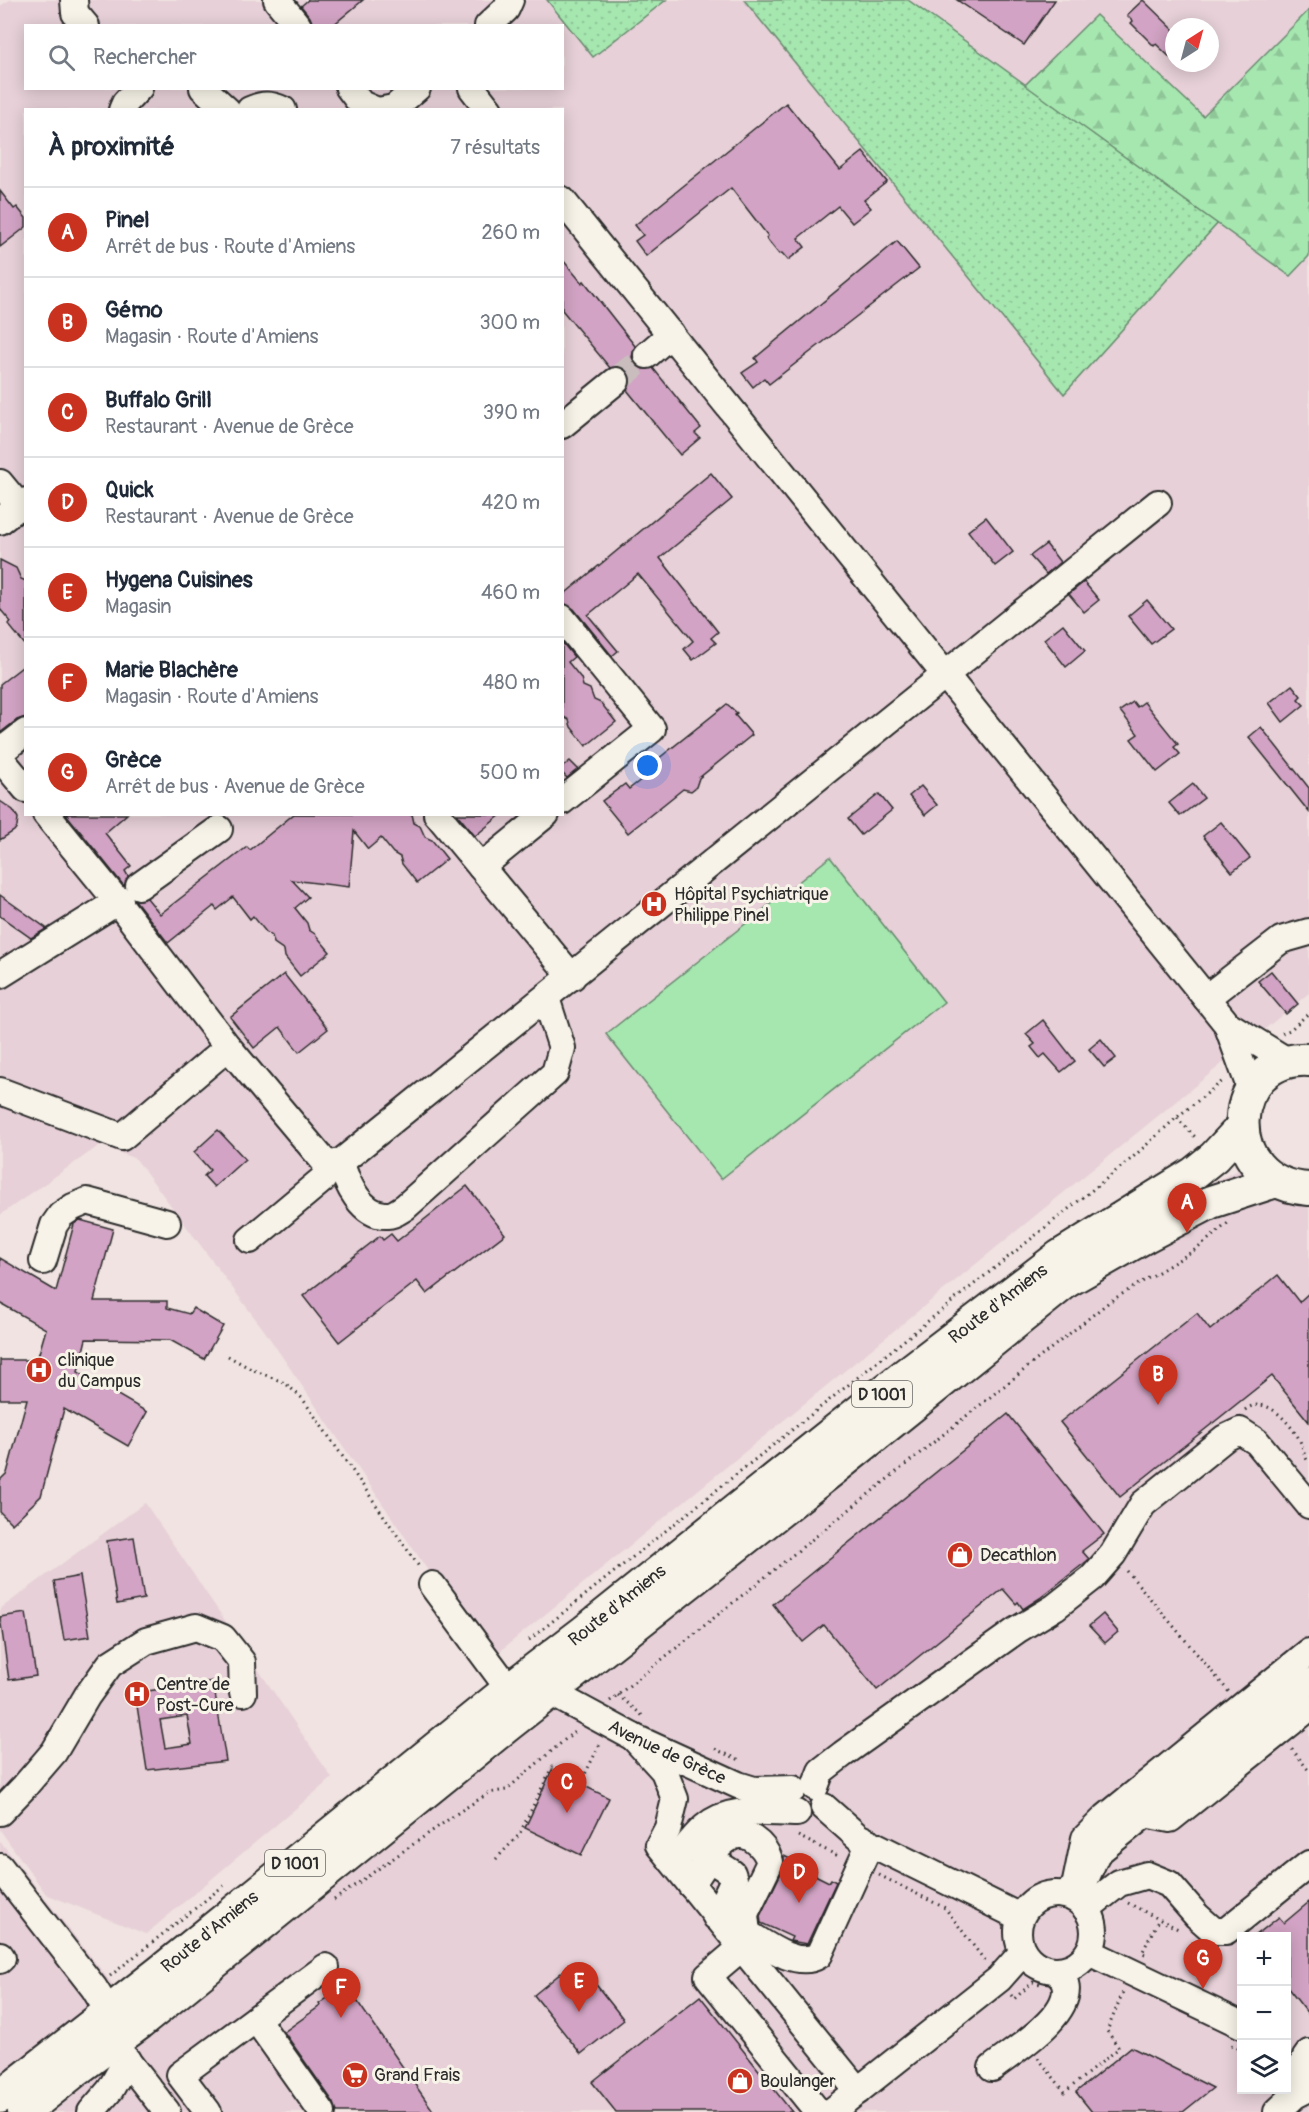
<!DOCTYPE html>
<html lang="fr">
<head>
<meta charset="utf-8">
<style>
	body { margin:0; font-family:Pangolin,sans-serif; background:#f2f2f3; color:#1f2937 }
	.controls { position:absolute; right:18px; bottom:18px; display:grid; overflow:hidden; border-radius:0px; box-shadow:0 3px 15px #0003 }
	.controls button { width:54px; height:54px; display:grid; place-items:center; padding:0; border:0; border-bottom:2px solid #e0e1e3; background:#fff; color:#1f2937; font:30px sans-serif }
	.compass { position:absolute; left:1165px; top:18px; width:54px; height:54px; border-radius:50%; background:#fff; box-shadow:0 3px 15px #0003; rotate:36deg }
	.you { position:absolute; left:648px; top:766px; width:21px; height:21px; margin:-15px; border:4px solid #fff; border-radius:50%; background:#1a73e8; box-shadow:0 0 0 9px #1a73e833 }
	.badge { display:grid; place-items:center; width:39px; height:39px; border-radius:50%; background:#c8321e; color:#fff; font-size:20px; font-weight:700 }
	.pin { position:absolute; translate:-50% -50px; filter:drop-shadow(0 2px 3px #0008) }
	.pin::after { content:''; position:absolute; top:32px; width:21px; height:18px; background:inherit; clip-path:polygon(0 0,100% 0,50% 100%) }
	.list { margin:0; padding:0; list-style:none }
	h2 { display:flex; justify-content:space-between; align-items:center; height:78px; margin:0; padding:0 24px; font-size:26px }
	h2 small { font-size:20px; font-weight:400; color:#747a83 }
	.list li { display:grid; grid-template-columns:39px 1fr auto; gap:18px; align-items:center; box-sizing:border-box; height:90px; padding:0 24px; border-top:2px solid #e0e1e3 }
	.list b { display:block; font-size:22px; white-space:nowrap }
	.list p { margin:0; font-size:20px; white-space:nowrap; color:#747a83 }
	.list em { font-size:20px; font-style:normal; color:#747a83 }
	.icon { flex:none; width:33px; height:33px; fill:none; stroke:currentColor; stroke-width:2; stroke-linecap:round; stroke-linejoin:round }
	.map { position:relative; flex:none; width:1309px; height:2112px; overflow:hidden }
	.search { position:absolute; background:#fff; box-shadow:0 3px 15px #0003; left:24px; top:24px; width:540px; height:66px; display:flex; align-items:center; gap:15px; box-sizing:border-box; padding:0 21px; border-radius:0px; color:#747a83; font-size:22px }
	.panel { position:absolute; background:#fff; box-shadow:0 3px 15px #0003; left:24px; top:108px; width:540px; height:708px; border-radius:0px }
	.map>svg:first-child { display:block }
	.built { fill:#e7d0d8; fill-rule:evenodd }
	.grass { fill:url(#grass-dots); stroke:#68896e; stroke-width:1.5 }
	.forest { fill:url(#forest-firs); stroke:#68896e; stroke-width:1.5 }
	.garden { fill:#a6e7b0; stroke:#68896e; stroke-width:1.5 }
	.building { fill:#d2a3c4; stroke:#2b2b2b; stroke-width:1.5; fill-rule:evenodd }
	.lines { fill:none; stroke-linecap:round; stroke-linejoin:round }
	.minor-tunnel { stroke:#c9bebd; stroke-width:26; stroke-dasharray:26 13; stroke-linecap:butt }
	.minor-casing { stroke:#2b2b2b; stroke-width:30 }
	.major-casing { stroke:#2b2b2b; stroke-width:36 }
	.path { stroke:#2b2b2b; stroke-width:3; stroke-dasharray:1.5 4.5; stroke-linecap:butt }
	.minor { stroke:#f7f3e8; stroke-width:26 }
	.major { stroke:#f7f3e8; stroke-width:32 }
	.labels { text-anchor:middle; stroke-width:6; stroke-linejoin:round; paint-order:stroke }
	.shield { fill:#f7f3e8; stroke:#686764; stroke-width:1.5 }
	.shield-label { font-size:16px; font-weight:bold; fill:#2b2b2b }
	.poi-label { font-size:18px; fill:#2b2b2b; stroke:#f7f3e8; text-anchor:start }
	.street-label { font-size:18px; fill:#2b2b2b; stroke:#f7f3e8 }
</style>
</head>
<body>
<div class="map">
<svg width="1309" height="2112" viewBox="0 0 1309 2112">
	<defs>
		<pattern id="grass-dots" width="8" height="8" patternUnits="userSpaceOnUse" patternTransform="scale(1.5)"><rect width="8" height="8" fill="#a6e7b0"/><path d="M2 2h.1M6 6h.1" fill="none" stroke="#8fc698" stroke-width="1.8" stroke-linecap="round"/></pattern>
		<pattern id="forest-firs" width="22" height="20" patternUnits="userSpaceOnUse" patternTransform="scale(1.5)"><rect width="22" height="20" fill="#a6e7b0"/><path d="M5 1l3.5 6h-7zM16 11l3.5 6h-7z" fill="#8fc698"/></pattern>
	</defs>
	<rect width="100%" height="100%" fill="#f0e3e1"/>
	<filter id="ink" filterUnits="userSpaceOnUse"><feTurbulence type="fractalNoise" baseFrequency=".0167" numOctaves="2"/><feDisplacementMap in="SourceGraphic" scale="12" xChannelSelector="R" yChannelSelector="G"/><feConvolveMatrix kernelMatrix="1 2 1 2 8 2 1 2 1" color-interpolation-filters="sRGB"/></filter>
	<g filter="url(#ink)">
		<!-- built -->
		<g class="built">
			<path d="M 10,0 L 547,0 L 593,57 L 666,0 L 744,0 L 1063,394 L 1218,223 L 1290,276 L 1309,256 L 1309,993 L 489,1660 L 264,1330 L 136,1159 L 100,1145 L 0,1215 L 0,6 ZM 26,26 L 562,26 L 562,88 L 26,88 ZM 26,110 L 562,110 L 562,814 L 26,814 Z"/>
			<path d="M 908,0 L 1309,0 L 1309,10 L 1203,117 L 1096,16 L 1025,85 ZM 1174,27 L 1210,27 L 1210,63 L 1174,63 Z"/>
			<path d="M 1241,1169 L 1309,1177 L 1309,2112 L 0,2112 L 0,1841 L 128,2004 L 1193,1191 ZM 1242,1936 L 1286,1936 L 1286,2090 L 1242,2090 Z"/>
			<polygon points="145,1503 332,1778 146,1934 46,1894 0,1830 0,1609"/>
		</g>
		<!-- grass -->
		<g class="grass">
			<polygon points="547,0 666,0 593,57"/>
			<polygon points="744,0 908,0 1218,223 1064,394"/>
		</g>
		<!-- forest -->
		<polygon class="forest" points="1309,10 1309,256 1290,276 1025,85 1096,15 1203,116"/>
		<!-- garden -->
		<polygon class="garden" points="830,857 944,1002 721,1179 606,1034"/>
		<!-- building -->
		<g class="building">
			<polygon points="308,0 363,0 332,26 313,26 310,17 301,6"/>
			<polygon points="957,0 1055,0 1024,45"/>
			<polygon points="1143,0 1174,30 1174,61 1156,44 1154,46 1131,23 1133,21 1127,15"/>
			<polygon points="786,103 840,170 863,152 887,182 864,200 871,208 852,223 838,206 798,238 805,247 788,260 782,253 779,254 766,238 768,236 731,188 646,256 635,241 643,235 635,225"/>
			<polygon points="0,191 14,209 17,207 26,218 26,227 0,247"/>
			<polygon points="897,241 919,268 769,384 764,378 753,387 742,373 758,362 755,358"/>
			<polygon points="562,259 582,283 584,281 635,346 632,357 635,364 643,369 653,368 701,428 695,433 700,438 680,455 627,390 631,379 627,371 621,367 610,368 562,310"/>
			<polygon points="711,473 732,499 660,558 718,632 711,638 716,643 693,660 684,649 693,641 638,574 588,615 618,651 612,656 574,609 562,603 562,596"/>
			<polygon points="986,517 1013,552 995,566 968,531"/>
			<polygon points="1046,544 1060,562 1046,574 1030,556"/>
			<polygon points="0,560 16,568 21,579 26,581 26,646 8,624 11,622 0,609"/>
			<polygon points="1084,582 1099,600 1084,612 1069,594"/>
			<polygon points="1147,600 1171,629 1151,644 1128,616"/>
			<polygon points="1063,624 1085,651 1066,667 1044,639"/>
			<polygon points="562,642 574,657 568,662 581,678 583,686 590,689 594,700 601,703 616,722 586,746 571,727 569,720 562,716"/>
			<polygon points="26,664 26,717 17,720 0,733 0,684"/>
			<polygon points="1292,685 1301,696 1298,699 1304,705 1283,722 1269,703"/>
			<polygon points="1133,702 1137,707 1144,702 1178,744 1174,747 1180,754 1157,772 1131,739 1138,734 1120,711"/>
			<polygon points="727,704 737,713 735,715 752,735 699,778 696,787 691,791 683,789 628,833 602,801 625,784 629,789 651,772 648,767"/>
			<polygon points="1261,727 1309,788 1309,812 1249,737"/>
			<polygon points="570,761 578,769 567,778 562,773 562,767"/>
			<polygon points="1193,784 1204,798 1180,816 1169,803"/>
			<polygon points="921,786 937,805 925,815 909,796"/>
			<polygon points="879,794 892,810 861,835 848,819"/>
			<polygon points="0,801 13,810 18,818 17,827 14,831 0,840"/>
			<polygon points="66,814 127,814 105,833 131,866 125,871 128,876 124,886"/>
			<polygon points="294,814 412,814 414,823 420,826 425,837 432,840 447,859 417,883 402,864 400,857 393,853 381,838 368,849 354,831 349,887 292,880 308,897 295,908 307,923 309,930 315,934 330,952 300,976 285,957 284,950 274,943 272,936 266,932 253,916 250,919 233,897 217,910 214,906 168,943 135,900 147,898 160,914 247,847 250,850"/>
			<polygon points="457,814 502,814 475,836"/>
			<polygon points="1221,822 1250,858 1232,872 1203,836"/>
			<polygon points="0,895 46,928 46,929 31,938 0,916"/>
			<polygon points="1271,971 1298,1004 1286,1014 1258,981"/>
			<polygon points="284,974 328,1029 299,1052 280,1027 254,1048 230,1017"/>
			<polygon points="1043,1020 1075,1061 1061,1072 1045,1054 1040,1058 1031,1047 1035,1044 1026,1034"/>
			<polygon points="1101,1039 1116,1058 1104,1067 1089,1049"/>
			<polygon points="218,1130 245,1159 214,1187 204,1176 210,1170 194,1152"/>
			<polygon points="467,1186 505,1234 427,1294 417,1281 339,1342 303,1296 380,1236 383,1240 391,1234 397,1241"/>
			<polygon points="80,1220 113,1229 94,1301 167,1301 167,1308 189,1314 193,1308 223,1326 204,1359 170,1340 86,1339 78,1372 147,1412 128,1446 64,1409 41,1496 12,1524 0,1512 0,1480 7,1473 27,1399 0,1399 0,1360 37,1360 46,1329 0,1303 0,1258 56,1291 74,1224"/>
			<polygon points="1278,1275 1299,1302 1309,1293 1309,1422 1272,1376 1120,1497 1060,1422 1197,1313 1210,1330"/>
			<polygon points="1008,1414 1104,1534 1082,1551 1089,1559 1087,1561 1040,1598 1023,1609 1018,1602 1016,1604 1003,1589 877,1690 824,1625 803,1642 773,1604"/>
			<polygon points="134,1537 144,1599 117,1604 107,1541"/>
			<polygon points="80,1576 90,1636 64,1640 54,1581"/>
			<polygon points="26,1613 36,1676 9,1680 0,1617"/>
			<polygon points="1103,1614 1118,1632 1105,1643 1089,1626"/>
			<path d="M 213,1681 L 226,1761 L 147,1770 L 135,1693 ZM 187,1716 L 192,1744 L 165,1748 L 160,1720 Z"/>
			<polygon points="552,1770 609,1798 581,1855 525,1828"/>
			<polygon points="784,1856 802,1865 801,1868 829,1882 831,1879 836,1882 807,1944 790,1941 792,1937 761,1923 760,1916 783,1869"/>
			<polygon points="1309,1902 1309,2015 1287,1987 1287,1936 1255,1936 1279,1917 1284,1923"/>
			<polygon points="572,1964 582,1976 586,1972 624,2020 581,2054 534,1995"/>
			<polygon points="346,1985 434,2112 337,2112 334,2103 284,2032 320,2006 319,2004"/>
			<polygon points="700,1996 792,2112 616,2112 592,2082"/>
			<polygon points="1131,2047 1213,2088 1183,2112 1092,2112 1076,2092"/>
		</g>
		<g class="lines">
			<!-- minor-tunnel -->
			<polyline class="minor-tunnel" points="616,381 647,355"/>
			<defs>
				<g id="minor">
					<polyline points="74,0 75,13 86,26"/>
					<polyline points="277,0 298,26"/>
					<polyline points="488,26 506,9 510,0"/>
					<polyline points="203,88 227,110"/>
					<polyline points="349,88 361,104 375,110"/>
					<polyline points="472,88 489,110"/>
					<polyline points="122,110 125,103 139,88"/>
					<path d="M 250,110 C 262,104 271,104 283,110"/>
					<polyline points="383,110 394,108 417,88"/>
					<polyline points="562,200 1227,1024 1251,1090"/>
					<polyline points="647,355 671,334"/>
					<polyline points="562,425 616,381"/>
					<polyline points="0,483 19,506"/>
					<polyline points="0,521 26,501"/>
					<polyline points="562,618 652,729 562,801"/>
					<polyline points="0,752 26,732"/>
					<polyline points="0,758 26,789"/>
					<polyline points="46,814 117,901 228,1047 323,1160 330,1164 341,1162 1158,503"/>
					<polyline points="437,814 572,977"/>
					<polyline points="481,867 546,814"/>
					<polyline points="139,886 219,829"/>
					<polyline points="0,975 120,900"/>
					<polyline points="1206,998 1281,940 1309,932"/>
					<polyline points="1227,1024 1289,1062"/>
					<polyline points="0,1091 122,1137 228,1047"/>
					<path d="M 341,1162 C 346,1183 362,1217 388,1215 C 394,1215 400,1210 405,1207 L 555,1073 L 562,1048 L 546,998"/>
					<polyline points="250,1240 323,1179 330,1164"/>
					<polyline points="43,1261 54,1225 61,1215 73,1207 87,1201 167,1223"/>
					<polyline points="432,1585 509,1689"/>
					<path id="s1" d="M 538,1681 L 550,1692 L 633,1737 L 738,1785 L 754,1790 L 793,1789"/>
					<polyline points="633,1737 664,1771 675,1799 668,1828 659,1845 858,2091"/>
					<polyline points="815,1787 821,1771 843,1754 1017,1630 1055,1607 1092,1578 1113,1554 1143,1504 1225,1438 1240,1431 1257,1442 1309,1505"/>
					<polyline points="824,1807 858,1837 1020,1917"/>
					<polyline points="0,1812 24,1787 54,1752 87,1696 110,1664 146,1641 196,1627 223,1638 242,1662 243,1693"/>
					<polyline points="1145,1814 1170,1819 1309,1708"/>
					<polyline points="710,1859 732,1873 734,1879 716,1917"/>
					<path d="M 674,1863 C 684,1851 693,1837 705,1827 C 730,1805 767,1813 797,1813"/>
					<polyline points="0,1867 94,1988 108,2011 113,2043 167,2112"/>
					<polyline points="1085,1880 1097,1853 1309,1682"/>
					<path d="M 691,1885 C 704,1867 727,1821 753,1839 C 762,1845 767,1852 770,1862 L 737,1930"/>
					<circle cx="1056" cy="1932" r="38"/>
					<polyline points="1064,1895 1075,1887 1085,1838 1106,1817 1309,1652"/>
					<polyline points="1086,1909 1119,1883 1147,1875 1169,1884 1197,1916 1214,1931 1226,1931 1309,1864"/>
					<path d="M 745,1915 L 747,1933 C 766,1945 797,1969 819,1955 L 870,1843"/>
					<polyline points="741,1948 708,1976 818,2112"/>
					<polyline points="1089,1952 1242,2025"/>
					<polyline points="0,1955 2,1958 0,1960"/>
					<polyline points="256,2019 322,2112"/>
					<path d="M 1309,2053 C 1299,2065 1300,2077 1309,2089"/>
					<path d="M 992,2068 C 1013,2051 1074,2015 1065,1983 C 1064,1979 1060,1975 1058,1971"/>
					<polyline points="91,2112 110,2090 127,2060"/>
					<polyline points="208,2112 180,2075 326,1967"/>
					<polyline points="831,2112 999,1979 1023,1952"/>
					<polyline points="1277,2112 1295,2095 1309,2088"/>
				</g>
				<g id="major">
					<path d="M 1309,1060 C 1226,1055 1215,1183 1309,1189"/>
					<path id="s2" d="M 0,2097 L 161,1971 L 509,1689 L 585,1631 L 906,1374 L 1060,1256 L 1194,1173 L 1214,1157 L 1242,1127"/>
					<polyline points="24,2112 75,2071 140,2023 508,1725 835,1468 1067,1281 1146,1236 1211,1202 1276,1181"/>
				</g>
			</defs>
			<!-- minor casing -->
			<use href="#minor" class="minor-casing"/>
			<!-- major casing -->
			<use href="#major" class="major-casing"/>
			<!-- path -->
			<g class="path">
				<polyline points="1282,1033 1290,1030 1309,1013"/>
				<polyline points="1177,1118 1197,1139"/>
				<polyline points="228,1356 251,1369 285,1383 302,1398 420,1568"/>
				<path d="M 1245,1410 C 1265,1394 1287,1420 1298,1437 C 1303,1445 1303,1455 1309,1463"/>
				<polyline points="1127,1571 1229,1692"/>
				<polyline points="529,1640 1131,1159 1176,1118 1224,1080"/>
				<polyline points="618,1695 644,1717"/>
				<polyline points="610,1701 1109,1302 1198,1248 1228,1223"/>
				<polyline points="715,1749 740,1760"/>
				<polyline points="1292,1749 1309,1771"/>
				<polyline points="580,1784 600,1744"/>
				<polyline points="798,1836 840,1857"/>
				<polyline points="496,1859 519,1835 552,1767 582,1781"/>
				<polyline points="879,1875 945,1908 985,1961"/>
				<polyline points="334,1900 459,1812 489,1793 506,1790 575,1731"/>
				<polyline points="1128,1903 1178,1929"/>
				<polyline points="1145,1954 1142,1953 1159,1919"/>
				<polyline points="110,1976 227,1883"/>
				<polyline points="1011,1995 1014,1999 1033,1982 1040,1984"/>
				<polyline points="1231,2045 1242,2050"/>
				<polyline points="1038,2058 1065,2092 1119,2048 1107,2031 1123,1992"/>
			</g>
			<!-- minor -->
			<use href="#minor" class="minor"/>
			<!-- major -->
			<use href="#major" class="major"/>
		</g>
	</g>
	<!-- icons -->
	<defs>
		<symbol id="hospital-disc" viewBox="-11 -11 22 22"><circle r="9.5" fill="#c8321e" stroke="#f7f3e8"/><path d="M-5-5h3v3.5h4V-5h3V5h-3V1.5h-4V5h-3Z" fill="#fff"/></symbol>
		<symbol id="shop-disc" viewBox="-11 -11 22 22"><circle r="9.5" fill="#c8321e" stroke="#f7f3e8"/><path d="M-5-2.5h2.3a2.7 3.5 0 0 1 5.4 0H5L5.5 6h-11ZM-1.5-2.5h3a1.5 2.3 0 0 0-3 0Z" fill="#fff"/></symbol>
		<symbol id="supermarket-disc" viewBox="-11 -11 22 22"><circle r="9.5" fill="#c8321e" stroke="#f7f3e8"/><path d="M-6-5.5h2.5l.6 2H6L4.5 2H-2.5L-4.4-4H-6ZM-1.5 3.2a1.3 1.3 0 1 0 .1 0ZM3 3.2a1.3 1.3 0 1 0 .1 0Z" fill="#fff"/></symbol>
	</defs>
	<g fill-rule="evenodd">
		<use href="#hospital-disc" x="639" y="889" width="30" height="30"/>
		<use href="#hospital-disc" x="24" y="1355" width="30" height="30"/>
		<use href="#shop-disc" x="945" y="1540" width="30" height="30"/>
		<use href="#hospital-disc" x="122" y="1679" width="30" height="30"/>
		<use href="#supermarket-disc" x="340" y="2060" width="30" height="30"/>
		<use href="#shop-disc" x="725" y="2066" width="30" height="30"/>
	</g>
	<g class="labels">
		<!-- shield labels -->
		<g class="shield">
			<rect x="852" y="1381" width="60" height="26" rx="4.5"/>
			<rect x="265" y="1850" width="60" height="26" rx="4.5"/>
		</g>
		<g class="shield-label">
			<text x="882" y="1400">D 1001</text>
			<text x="295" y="1869">D 1001</text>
		</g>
		<!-- poi labels -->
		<g class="poi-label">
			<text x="674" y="900">Hôpital Psychiatrique<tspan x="674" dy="21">Philippe Pinel</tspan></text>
			<text x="58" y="1366">clinique<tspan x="58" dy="21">du Campus</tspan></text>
			<text x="980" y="1561">Decathlon</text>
			<text x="156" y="1690">Centre de<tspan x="156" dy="21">Post-Cure</tspan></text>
			<text x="374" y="2081">Grand Frais</text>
			<text x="760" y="2087">Boulanger</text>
		</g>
		<!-- street labels -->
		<g class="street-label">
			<text dy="6" stroke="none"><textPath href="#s2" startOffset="1275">Route d'Amiens</textPath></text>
			<text dy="6" stroke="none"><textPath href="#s2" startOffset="789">Route d'Amiens</textPath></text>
			<text dy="6" stroke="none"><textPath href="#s1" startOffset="148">Avenue de Grèce</textPath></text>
			<text dy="6" stroke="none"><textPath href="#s2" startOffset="267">Route d'Amiens</textPath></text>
		</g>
	</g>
</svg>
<div class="controls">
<button>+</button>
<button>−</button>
<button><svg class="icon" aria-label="layers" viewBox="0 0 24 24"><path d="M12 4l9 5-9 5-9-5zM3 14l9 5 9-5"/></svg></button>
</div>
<svg class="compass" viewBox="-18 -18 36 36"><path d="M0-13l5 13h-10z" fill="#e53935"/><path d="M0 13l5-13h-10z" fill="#747a83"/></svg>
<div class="you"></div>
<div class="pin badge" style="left:1187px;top:1233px">A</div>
<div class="pin badge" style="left:1158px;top:1405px">B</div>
<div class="pin badge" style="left:567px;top:1813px">C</div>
<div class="pin badge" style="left:799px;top:1903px">D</div>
<div class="pin badge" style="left:579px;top:2012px">E</div>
<div class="pin badge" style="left:341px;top:2018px">F</div>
<div class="pin badge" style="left:1203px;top:1989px">G</div>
<div class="search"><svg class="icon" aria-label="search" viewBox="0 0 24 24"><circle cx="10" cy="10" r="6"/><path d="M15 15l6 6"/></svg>Rechercher</div>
<section class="panel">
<h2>À proximité<small>7 résultats</small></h2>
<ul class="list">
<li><span class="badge">A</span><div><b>Pinel</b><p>Arrêt de bus · Route d'Amiens</p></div><em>260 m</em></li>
<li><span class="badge">B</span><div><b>Gémo</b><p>Magasin · Route d'Amiens</p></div><em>300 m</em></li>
<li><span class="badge">C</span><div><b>Buffalo Grill</b><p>Restaurant · Avenue de Grèce</p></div><em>390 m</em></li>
<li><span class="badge">D</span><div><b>Quick</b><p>Restaurant · Avenue de Grèce</p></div><em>420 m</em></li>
<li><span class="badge">E</span><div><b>Hygena Cuisines</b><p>Magasin</p></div><em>460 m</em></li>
<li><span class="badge">F</span><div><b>Marie Blachère</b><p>Magasin · Route d'Amiens</p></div><em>480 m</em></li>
<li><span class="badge">G</span><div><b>Grèce</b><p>Arrêt de bus · Avenue de Grèce</p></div><em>500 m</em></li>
</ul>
</section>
</div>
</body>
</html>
